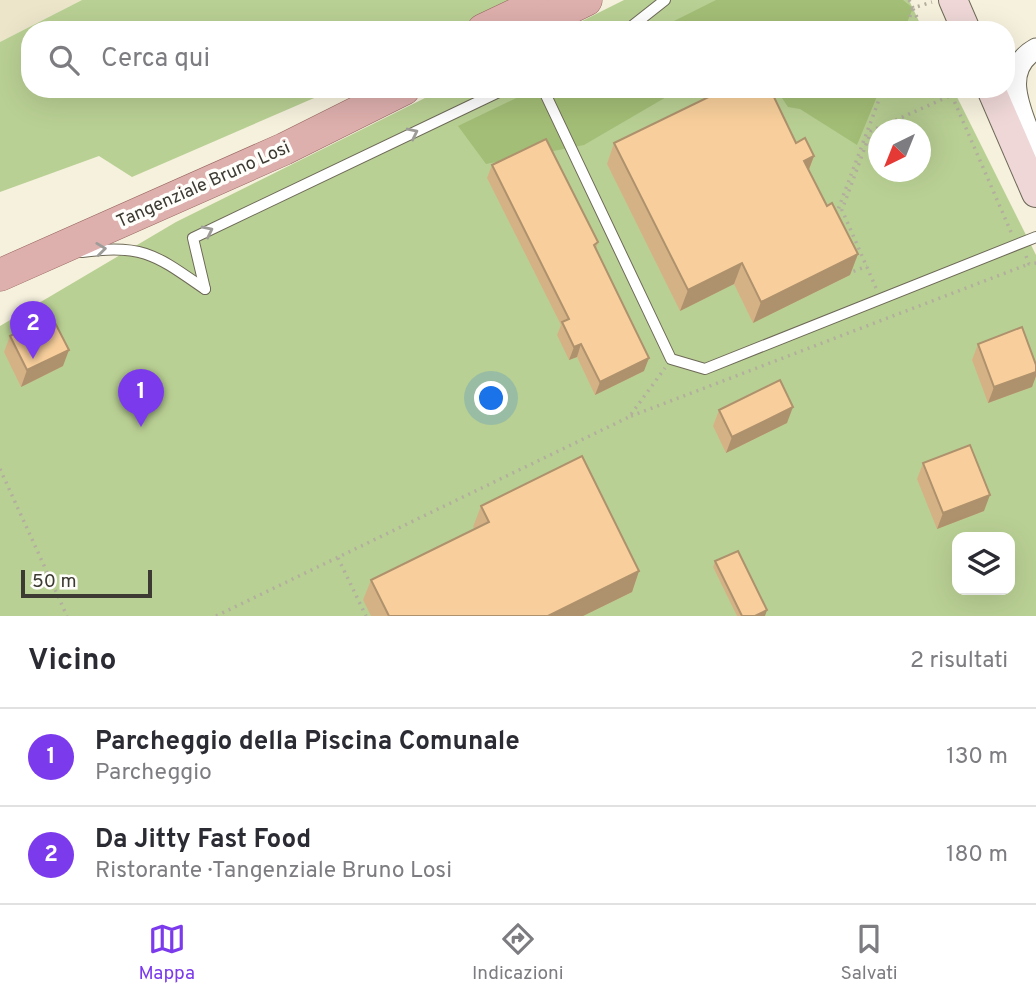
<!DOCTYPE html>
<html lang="it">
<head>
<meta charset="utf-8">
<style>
	body { margin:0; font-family:Overpass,sans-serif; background:#f2f2f3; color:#2b2b33 }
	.controls { position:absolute; right:21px; bottom:21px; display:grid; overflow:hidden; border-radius:14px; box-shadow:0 7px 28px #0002 }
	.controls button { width:63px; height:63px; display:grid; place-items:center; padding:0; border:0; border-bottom:2px solid #e1e1e2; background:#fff; color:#2b2b33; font:35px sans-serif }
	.compass { position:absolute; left:868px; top:119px; width:63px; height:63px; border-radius:50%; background:#fff; box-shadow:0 7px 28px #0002; rotate:223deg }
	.scale { position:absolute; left:21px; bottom:18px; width:131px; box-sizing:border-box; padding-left:7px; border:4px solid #3c3a32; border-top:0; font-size:19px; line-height:24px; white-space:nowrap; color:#3c3a32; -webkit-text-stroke:5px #fffefa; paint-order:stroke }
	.you { position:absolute; left:492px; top:399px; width:24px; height:24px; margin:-18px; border:5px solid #fff; border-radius:50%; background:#1a73e8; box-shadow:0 0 0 10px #1a73e833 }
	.badge { display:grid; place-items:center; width:46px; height:46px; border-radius:50%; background:#7c3aed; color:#fff; font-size:23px; font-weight:700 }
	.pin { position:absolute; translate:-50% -58px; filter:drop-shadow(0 2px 4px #0008) }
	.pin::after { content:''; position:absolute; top:37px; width:24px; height:21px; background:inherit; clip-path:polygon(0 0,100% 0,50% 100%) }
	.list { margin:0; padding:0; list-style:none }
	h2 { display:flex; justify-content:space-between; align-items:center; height:91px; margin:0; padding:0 28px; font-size:30px }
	h2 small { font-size:23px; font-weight:400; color:#7c7c81 }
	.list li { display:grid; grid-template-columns:46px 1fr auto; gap:21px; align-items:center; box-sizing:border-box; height:98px; padding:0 28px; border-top:2px solid #e1e1e2 }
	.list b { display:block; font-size:26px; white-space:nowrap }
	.list p { margin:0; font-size:23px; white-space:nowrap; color:#7c7c81 }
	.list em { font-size:23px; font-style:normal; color:#7c7c81 }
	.icon { flex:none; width:38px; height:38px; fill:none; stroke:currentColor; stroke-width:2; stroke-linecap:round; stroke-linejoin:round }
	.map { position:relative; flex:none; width:1036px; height:616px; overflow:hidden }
	.search { position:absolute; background:#fff; box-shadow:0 7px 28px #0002; left:21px; right:21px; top:21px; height:77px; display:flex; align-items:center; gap:18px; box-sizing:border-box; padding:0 24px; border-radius:28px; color:#7c7c81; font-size:26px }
	.sheet { height:287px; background:#fff }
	nav { display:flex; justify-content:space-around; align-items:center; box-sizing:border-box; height:98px; border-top:2px solid #e1e1e2; background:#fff; font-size:19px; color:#7c7c81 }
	nav a { display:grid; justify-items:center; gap:4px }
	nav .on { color:#7c3aed }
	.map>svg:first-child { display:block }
	.built { fill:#ece5ca }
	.green { fill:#b9d094; fill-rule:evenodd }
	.forest { fill:#a3be76 }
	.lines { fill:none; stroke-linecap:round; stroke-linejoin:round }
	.lane-casing { stroke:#6d6957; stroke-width:12 }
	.street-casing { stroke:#6d6957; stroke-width:23 }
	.secondary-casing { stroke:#6d6957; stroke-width:30 }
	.primary-casing { stroke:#96645e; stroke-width:33 }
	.path { stroke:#b3af9f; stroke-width:3.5; stroke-dasharray:2 5; stroke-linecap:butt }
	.lane { stroke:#fff; stroke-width:10 }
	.street { stroke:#fff; stroke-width:21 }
	.secondary { stroke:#eed7d6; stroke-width:28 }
	.primary { stroke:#ddafad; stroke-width:32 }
	.wall { fill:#d5b286 }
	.shaded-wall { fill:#ae916d }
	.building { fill:#f8cf9c; stroke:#ae916d; stroke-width:2 }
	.oneway { stroke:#9e9c98 }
	.labels { text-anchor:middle; stroke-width:7; stroke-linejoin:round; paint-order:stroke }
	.street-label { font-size:18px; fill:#3c3a32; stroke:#fffefa }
</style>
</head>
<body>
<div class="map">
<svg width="1036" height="616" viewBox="0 0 1036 616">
	<rect width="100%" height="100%" fill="#f6f1dd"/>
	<!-- built -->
	<polygon class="built" points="0,0 82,0 0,42"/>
	<!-- green -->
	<g class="green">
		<polygon points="82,0 512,0 453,30 30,30 30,89 335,89 132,177 99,156 0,192 0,42"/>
		<polygon points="624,0 909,0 923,30 564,30"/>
		<path d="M 443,89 L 953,89 L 1036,255 L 1036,616 L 0,616 L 0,326 L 176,222 ZM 878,130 L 920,130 L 920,172 L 878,172 ZM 957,537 L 1010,537 L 1010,590 L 957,590 Z"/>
	</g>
	<!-- forest -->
	<g class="forest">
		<polygon points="716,0 903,0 913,8 904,30 656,30"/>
		<polygon points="535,89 680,89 584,145 486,164 458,126"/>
		<polygon points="776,89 880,89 857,145 800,109 788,107"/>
	</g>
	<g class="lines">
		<defs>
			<g id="lane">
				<polyline points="627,30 665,0"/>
				<polyline points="543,89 671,359 705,369 1036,237"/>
				<path d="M 82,252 C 143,243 157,256 205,289"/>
				<polyline points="205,289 193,238 505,89"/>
			</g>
			<path id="street" d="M 1036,49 C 996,71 1025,119 1036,152"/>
			<g id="secondary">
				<polyline points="953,0 966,30"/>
				<polyline points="991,89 1036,193"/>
			</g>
			<g id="primary">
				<polyline points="483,30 544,1"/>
				<polyline points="525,30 586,0"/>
				<polyline points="0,275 284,149 404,89"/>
			</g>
		</defs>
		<!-- lane casing -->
		<use href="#lane" class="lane-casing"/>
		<!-- street casing -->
		<use href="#street" class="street-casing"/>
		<!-- secondary casing -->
		<use href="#secondary" class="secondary-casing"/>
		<!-- primary casing -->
		<use href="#primary" class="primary-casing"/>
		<!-- path -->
		<g class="path">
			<polyline points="909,0 913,8 932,2"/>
			<polyline points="913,9 923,30"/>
			<polyline points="905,30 913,8"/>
			<polyline points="949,89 1011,232"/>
			<polyline points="836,215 883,89"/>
			<polyline points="1026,256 1029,264 1036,263"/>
			<polyline points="850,267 852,272 867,266"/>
			<polyline points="876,288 842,210 871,131 952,95"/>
			<polyline points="631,416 1029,264"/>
			<polyline points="0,469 67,616"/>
			<polyline points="338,558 366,616"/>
			<polyline points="216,616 629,417 665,368"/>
		</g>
		<!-- lane -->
		<use href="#lane" class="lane"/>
		<!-- street -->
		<use href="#street" class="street"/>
		<!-- secondary -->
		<use href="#secondary" class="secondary"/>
		<!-- primary -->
		<use href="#primary" class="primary"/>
	</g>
	<!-- wall -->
	<g class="wall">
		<polygon points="775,98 796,143 814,156 809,170 827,206 858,254 850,275 753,323 734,284 680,311 607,164 614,143"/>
		<polygon points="492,165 598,242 596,249 644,371 595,395 577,357 569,360 557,335 561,325 487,178"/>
		<polygon points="10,336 63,366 21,387 4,352"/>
		<polygon points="978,344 1036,365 1036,376 1032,387 988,403 972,360"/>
		<polygon points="719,410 787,423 726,453 713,426"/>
		<polygon points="923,463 984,511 937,529 917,479"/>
		<polygon points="481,506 639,571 632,592 583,616 371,616 363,600 371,580 475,529 473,527"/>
		<polygon points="715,561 765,616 737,616 713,567"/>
	</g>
	<!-- shaded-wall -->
	<g class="shaded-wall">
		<polygon points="814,156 806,177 804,161"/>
		<polygon points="858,254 850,275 753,323 761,302"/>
		<polygon points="742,263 734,284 680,311 688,290"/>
		<polygon points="581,344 577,357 569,360 574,347"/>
		<polygon points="69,350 63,366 21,387 27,370"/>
		<polygon points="649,358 644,371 595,395 600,382"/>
		<polygon points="1036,372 1036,376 1032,387 988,403 994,387"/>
		<polygon points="793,407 787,423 726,453 732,437"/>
		<polygon points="990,495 984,511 937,529 943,513"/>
		<polygon points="639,571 632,592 583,616 548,616"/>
		<polygon points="767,610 765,616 755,616"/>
	</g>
	<!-- building -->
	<g class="building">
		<polygon points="725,89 778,90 772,93 796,143 805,138 814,156 804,161 827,206 832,203 858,254 761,302 742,263 688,290 614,143"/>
		<polygon points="546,139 598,242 594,245 649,358 600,382 581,344 574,347 562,322 569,319 492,165"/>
		<polygon points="51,315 69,350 27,370 10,336"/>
		<polygon points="1022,327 1036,365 1036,372 994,387 978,344"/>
		<polygon points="780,380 793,407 732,437 719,410"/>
		<polygon points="970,445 990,495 943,513 923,463"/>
		<polygon points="582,456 639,571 548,616 389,616 371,580 489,522 481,506"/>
		<polygon points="738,551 767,610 755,616 742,616 715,561"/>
	</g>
	<!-- one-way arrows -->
	<defs><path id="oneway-chevron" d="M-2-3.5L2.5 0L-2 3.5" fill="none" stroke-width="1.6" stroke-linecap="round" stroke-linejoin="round" transform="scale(1.75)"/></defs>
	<g class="oneway">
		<use href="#oneway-chevron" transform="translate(413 133) rotate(-26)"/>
		<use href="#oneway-chevron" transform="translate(208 231) rotate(-26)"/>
		<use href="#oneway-chevron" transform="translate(101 249) rotate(-7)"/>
	</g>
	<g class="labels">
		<!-- street labels -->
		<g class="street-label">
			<text transform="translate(203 184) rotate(-24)" y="6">Tangenziale Bruno Losi</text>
		</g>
	</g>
</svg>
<div class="controls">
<button><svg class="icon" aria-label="layers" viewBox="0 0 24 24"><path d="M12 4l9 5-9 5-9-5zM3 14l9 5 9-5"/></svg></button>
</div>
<svg class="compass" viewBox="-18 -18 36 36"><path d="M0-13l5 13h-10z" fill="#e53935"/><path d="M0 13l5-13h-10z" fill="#7c7c81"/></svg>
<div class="scale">50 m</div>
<div class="you"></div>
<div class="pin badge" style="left:141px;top:427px">1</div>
<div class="pin badge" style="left:33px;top:359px">2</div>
<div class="search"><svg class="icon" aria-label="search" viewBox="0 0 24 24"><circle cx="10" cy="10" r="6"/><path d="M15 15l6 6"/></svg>Cerca qui</div>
</div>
<section class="sheet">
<h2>Vicino<small>2 risultati</small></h2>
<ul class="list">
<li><span class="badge">1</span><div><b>Parcheggio della Piscina Comunale</b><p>Parcheggio</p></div><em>130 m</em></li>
<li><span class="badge">2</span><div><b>Da Jitty Fast Food</b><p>Ristorante · Tangenziale Bruno Losi</p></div><em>180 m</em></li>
</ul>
</section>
<nav>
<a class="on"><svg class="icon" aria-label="map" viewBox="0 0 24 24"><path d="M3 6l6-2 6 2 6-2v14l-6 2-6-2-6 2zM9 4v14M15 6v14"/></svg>Mappa</a>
<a><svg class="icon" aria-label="directions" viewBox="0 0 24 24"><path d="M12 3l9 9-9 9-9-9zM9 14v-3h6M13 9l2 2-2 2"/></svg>Indicazioni</a>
<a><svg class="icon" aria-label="saved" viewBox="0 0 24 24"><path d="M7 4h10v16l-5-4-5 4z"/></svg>Salvati</a>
</nav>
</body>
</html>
